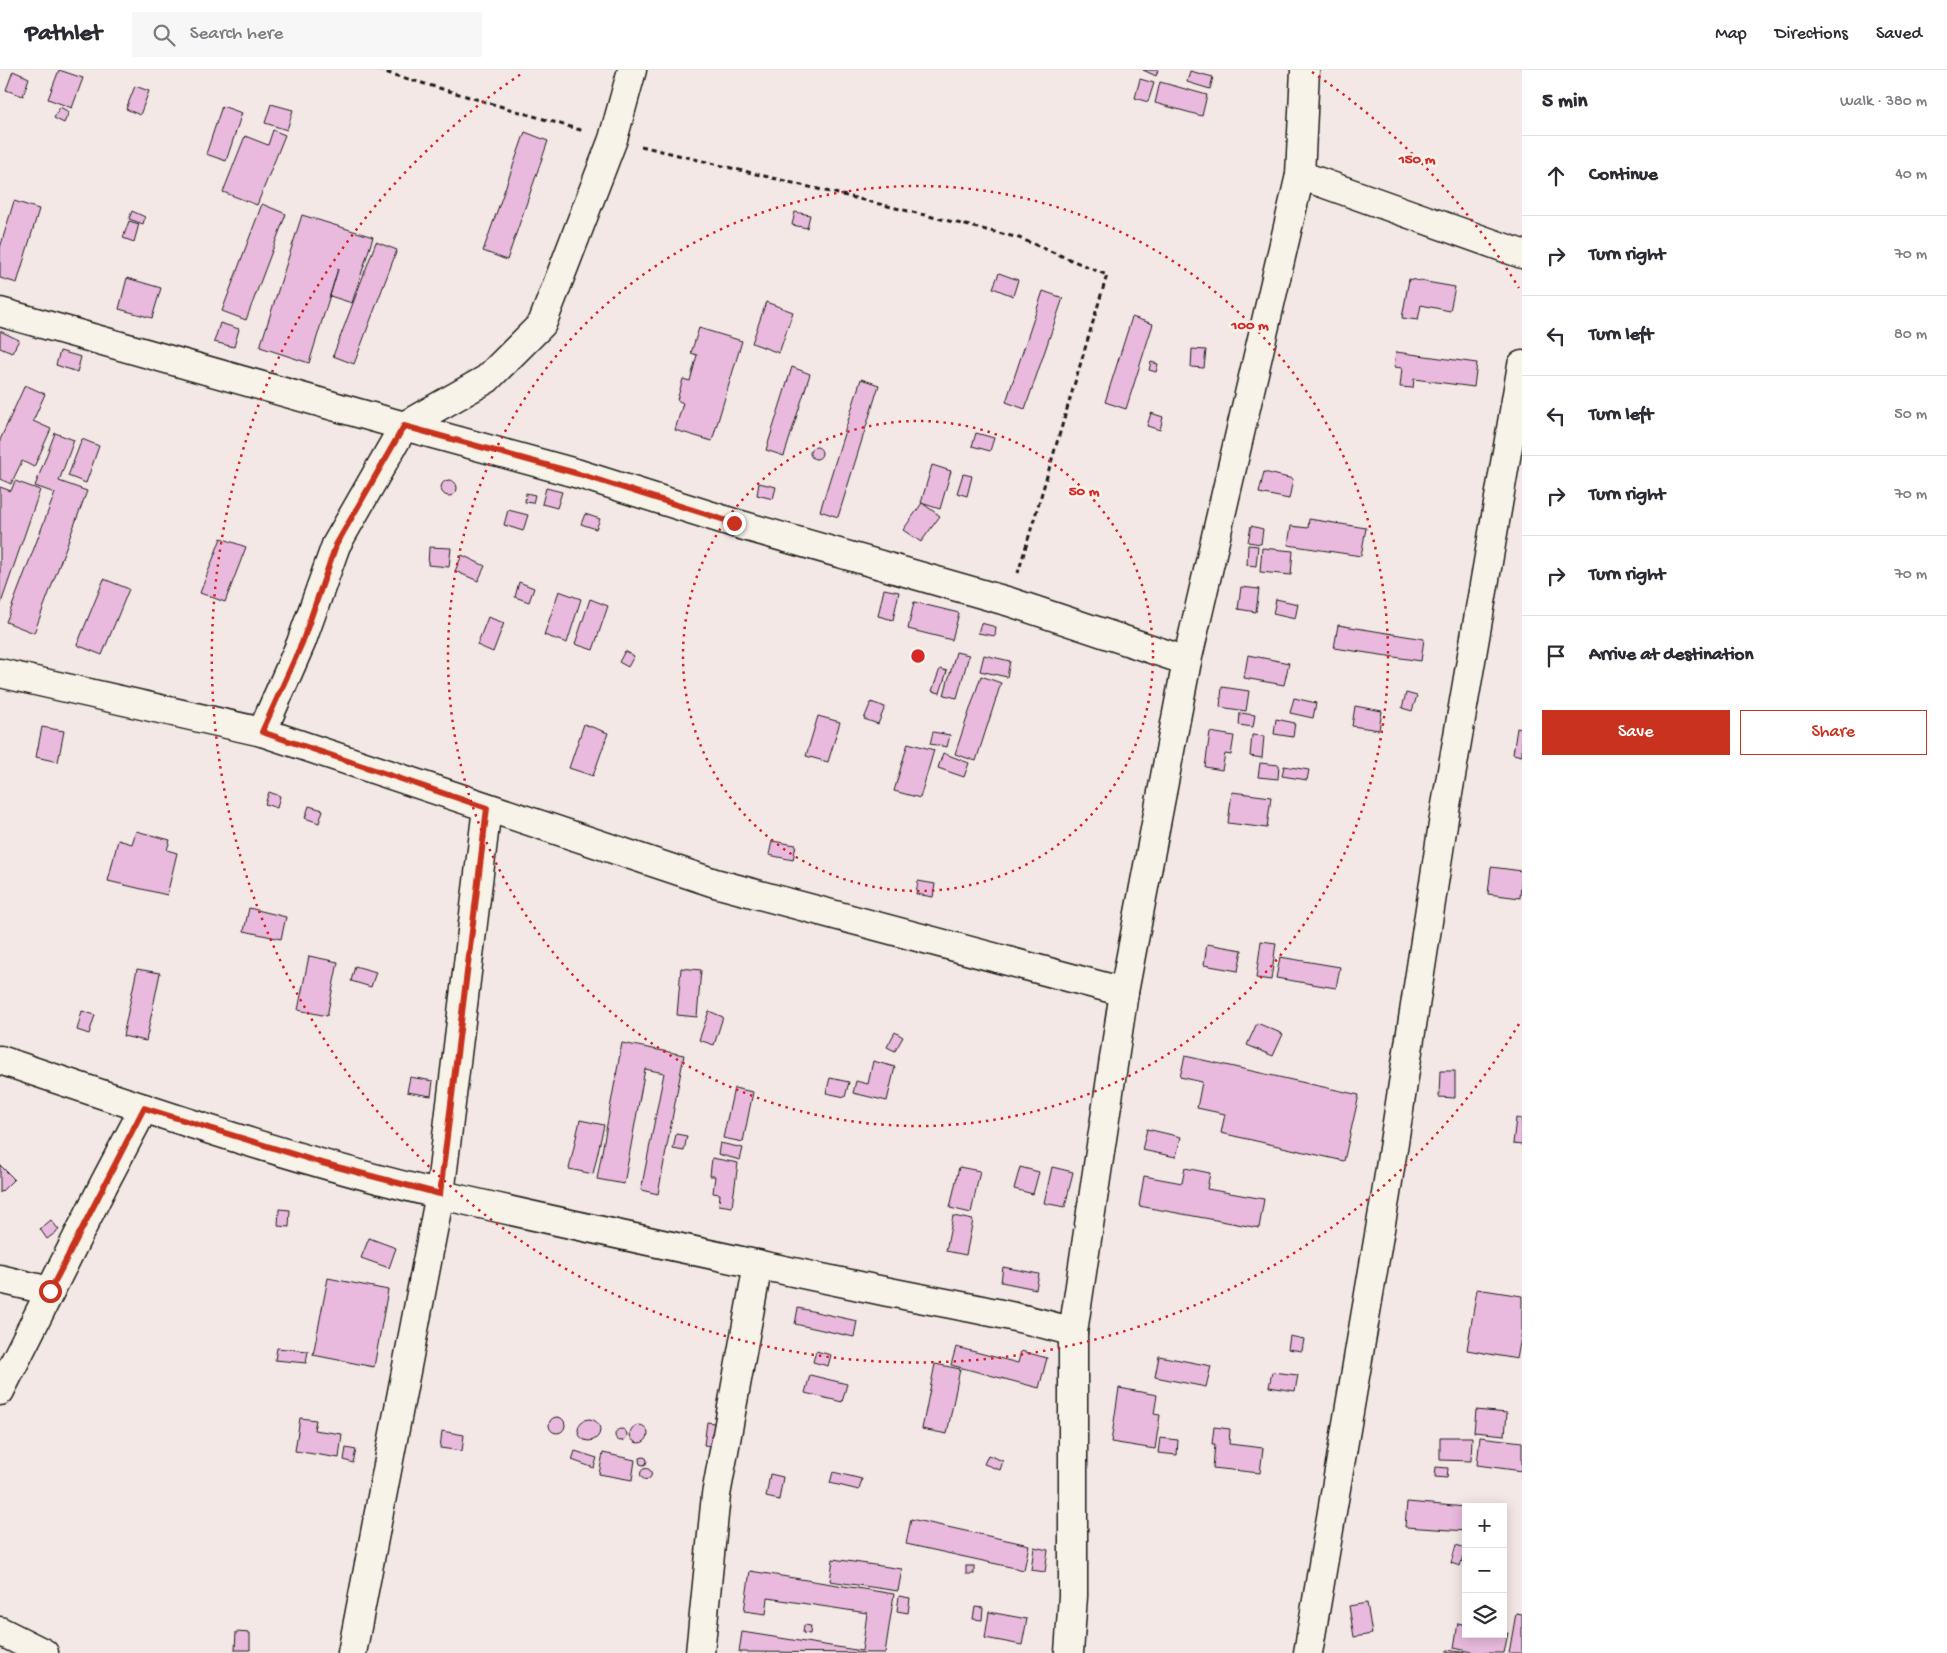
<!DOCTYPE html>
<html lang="en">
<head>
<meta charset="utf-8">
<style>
	body { margin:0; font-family:"Gochi Hand",sans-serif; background:#f7f7f7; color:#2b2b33 }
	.controls { position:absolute; right:15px; bottom:15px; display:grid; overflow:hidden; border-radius:0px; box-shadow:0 2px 12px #0003 }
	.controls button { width:45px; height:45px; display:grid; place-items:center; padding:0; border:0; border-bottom:1px solid #e1e1e2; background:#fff; color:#2b2b33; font:25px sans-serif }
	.stop { position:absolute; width:15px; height:15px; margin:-11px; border:4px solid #c8321e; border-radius:50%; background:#fff }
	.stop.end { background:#c8321e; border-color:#fff; box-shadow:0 1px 5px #0008 }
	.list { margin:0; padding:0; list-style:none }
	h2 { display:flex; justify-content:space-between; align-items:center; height:65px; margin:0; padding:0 20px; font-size:21px }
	h2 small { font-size:16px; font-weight:400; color:#7c7c81 }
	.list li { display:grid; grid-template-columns:32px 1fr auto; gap:15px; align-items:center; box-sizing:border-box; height:80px; padding:0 20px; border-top:1px solid #e1e1e2 }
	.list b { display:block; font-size:19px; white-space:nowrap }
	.list em { font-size:16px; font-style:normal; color:#7c7c81 }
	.actions { display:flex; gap:10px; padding:15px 20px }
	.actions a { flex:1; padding:11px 0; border:1px solid #c8321e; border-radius:0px; text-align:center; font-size:18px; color:#c8321e }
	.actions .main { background:#c8321e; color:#fff }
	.icon { flex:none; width:28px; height:28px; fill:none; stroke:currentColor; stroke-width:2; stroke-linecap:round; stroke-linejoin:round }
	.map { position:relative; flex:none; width:1522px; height:1583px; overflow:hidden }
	header { display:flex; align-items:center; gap:30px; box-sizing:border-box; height:70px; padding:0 25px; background:#fff; border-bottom:1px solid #e1e1e2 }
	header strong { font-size:24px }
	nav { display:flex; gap:28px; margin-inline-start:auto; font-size:18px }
	.search { width:350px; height:45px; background:#f7f7f7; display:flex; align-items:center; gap:12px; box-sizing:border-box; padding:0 18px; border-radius:0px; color:#7c7c81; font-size:19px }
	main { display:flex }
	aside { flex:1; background:#fff }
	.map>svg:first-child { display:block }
	.building { fill:#e9badd; stroke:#1c1c1c }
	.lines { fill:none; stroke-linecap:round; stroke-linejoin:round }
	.minor-casing { stroke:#1c1c1c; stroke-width:31 }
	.path { stroke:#1c1c1c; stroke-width:3; stroke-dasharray:5 4; stroke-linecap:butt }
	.minor { stroke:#f7f3e8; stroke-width:28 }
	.route { stroke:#c8321e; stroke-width:6 }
	.ring { fill:none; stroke:#d62828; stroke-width:2.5; stroke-dasharray:2.5 5 }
	.centre { fill:#d62828; stroke:#f7f3e8; stroke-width:2.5 }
	.ring-label { font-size:15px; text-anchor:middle; font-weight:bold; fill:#d62828; stroke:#f7f3e8; stroke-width:5; stroke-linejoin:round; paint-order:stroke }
</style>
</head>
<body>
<header>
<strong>Pathlet</strong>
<div class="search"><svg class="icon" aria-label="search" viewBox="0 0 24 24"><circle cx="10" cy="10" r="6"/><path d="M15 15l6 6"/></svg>Search here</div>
<nav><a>Map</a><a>Directions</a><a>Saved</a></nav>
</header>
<main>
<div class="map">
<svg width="1522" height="1583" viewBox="0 0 1522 1583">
	<rect width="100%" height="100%" fill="#f4e8e6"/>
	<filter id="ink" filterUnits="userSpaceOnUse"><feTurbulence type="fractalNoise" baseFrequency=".02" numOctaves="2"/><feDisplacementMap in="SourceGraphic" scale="10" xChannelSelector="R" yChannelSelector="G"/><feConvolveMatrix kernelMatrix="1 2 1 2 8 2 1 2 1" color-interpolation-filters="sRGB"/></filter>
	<g filter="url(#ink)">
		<!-- building -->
		<g class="building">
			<polygon points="59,0 83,8 72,38 48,29"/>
			<polygon points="1143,0 1158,0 1156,6"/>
			<polygon points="13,1 29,8 23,26 6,20"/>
			<polygon points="1190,1 1213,7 1210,19 1187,12"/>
			<polygon points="1140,9 1154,13 1148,32 1135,28"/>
			<polygon points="1160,12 1207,25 1202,46 1155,33"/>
			<polygon points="135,16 149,21 140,45 126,39"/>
			<polygon points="271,34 293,40 287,60 265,53"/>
			<polygon points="222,36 242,43 226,91 206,84"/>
			<polygon points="60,37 69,42 64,53 54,48"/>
			<polygon points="273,60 285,65 257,135 223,122 245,66 268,75"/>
			<polygon points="525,62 548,71 507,190 483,181"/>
			<polygon points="14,131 39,139 17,213 0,208 0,178"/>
			<polygon points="262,134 286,144 246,250 222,241"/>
			<polygon points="132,141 145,147 143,154 129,149"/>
			<polygon points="795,142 810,145 807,158 792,155"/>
			<polygon points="302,145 373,167 352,233 330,226 338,199 309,293 260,277"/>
			<polygon points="129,151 139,154 134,172 123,168"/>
			<polygon points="376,172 397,180 354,294 333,286"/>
			<polygon points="999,203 1018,210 1013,226 993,218"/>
			<polygon points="127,208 161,218 152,248 119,239"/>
			<polygon points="1409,209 1455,217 1450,241 1421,235 1418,250 1402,248"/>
			<polygon points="1043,221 1063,228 1025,339 1006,332"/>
			<polygon points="766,232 793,242 779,283 752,273"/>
			<polygon points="1132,247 1153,254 1126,339 1105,332"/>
			<polygon points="220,253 239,259 234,277 214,272"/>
			<polygon points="699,258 742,271 712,371 675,360 683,333 677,330 683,309 690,311 697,285 691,283"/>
			<polygon points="0,261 19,270 12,283 0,278"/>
			<polygon points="1192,279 1206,280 1204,298 1191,297"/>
			<polygon points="60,281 81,287 77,302 56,295"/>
			<polygon points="1396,282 1477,293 1474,317 1414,309 1413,318 1400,317 1402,298 1394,297"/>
			<polygon points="1151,292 1158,294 1156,302 1149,300"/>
			<polygon points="792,297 810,304 784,386 766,380"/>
			<polygon points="861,309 879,315 838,447 820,441"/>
			<polygon points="25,315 45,324 33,351 51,359 34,397 22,391 11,414 0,409 0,370"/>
			<polygon points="1151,343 1163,347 1160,360 1147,356"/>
			<polygon points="55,363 74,370 59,411 87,421 34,563 6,552 55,423 35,416"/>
			<polygon points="976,363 994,368 990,381 972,376"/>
			<polygon points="82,369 99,376 86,413 68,406"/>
			<circle cx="816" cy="383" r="6"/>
			<polygon points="932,395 951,401 940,439 921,433"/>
			<polygon points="1264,402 1293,409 1289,429 1259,423"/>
			<polygon points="963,404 972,406 967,426 957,423"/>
			<circle cx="449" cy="418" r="8"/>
			<polygon points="15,411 40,420 0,536 0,417 11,421"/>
			<polygon points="759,413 776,417 773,429 757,425"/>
			<polygon points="546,418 562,422 557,438 542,434"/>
			<polygon points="526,423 535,425 533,433 525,432"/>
			<polygon points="922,433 940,446 921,472 903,460"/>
			<polygon points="508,440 528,445 523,461 504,455"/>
			<polygon points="585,444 600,449 596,459 581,454"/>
			<polygon points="1309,449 1366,458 1361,486 1288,475 1291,456 1308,458"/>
			<polygon points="1251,456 1263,459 1261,474 1248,472"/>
			<polygon points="221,468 246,477 225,532 200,523"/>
			<polygon points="1248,475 1258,476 1256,496 1247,495"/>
			<polygon points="429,477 451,478 449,497 428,495"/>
			<polygon points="1262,478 1293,481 1291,505 1260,502"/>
			<polygon points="462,485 485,496 478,511 455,501"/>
			<polygon points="104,509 129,519 102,585 77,575"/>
			<polygon points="519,512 534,518 529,532 515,527"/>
			<polygon points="1241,517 1259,519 1256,542 1238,539"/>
			<polygon points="884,519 899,522 893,550 878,546"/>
			<polygon points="559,521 581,529 567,573 544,565"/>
			<polygon points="590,529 608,536 593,580 575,574"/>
			<polygon points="1276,529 1298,534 1295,549 1273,544"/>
			<polygon points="914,532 959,543 952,570 908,559"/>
			<polygon points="488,547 504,553 493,582 477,575"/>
			<polygon points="981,553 996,557 995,566 978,563"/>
			<polygon points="1338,555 1424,569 1421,591 1334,578"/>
			<polygon points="625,581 634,586 628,597 619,592"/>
			<polygon points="956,582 969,585 957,628 944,625"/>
			<polygon points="984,585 1010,591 1007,607 980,601"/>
			<polygon points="1248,585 1289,593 1284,615 1244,608"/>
			<polygon points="940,599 947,601 940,623 932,621"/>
			<polygon points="981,606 1001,613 976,691 955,684"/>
			<polygon points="1222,617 1249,621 1246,641 1220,637"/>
			<polygon points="1406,623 1417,626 1412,641 1402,638"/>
			<polygon points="1294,628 1316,633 1313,648 1290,643"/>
			<polygon points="871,632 885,637 878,654 864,649"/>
			<polygon points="1355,636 1382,641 1379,660 1352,656"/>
			<polygon points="1240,643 1255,645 1253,657 1239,655"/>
			<polygon points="818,646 840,652 828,692 806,686"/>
			<polygon points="1276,649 1295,653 1293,667 1274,664"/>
			<polygon points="584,654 608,663 593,706 569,698"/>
			<polygon points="42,657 64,661 58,692 36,687"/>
			<polygon points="1517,658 1522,659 1522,686 1513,684"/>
			<polygon points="933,662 950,665 947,677 930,674"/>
			<polygon points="1210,662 1234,666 1231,685 1225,684 1222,700 1205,697"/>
			<polygon points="1252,665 1264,666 1262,688 1250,686"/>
			<polygon points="908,673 934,680 920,728 894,721"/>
			<polygon points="943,683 969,693 964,707 938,698"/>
			<polygon points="1260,693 1279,695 1278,709 1258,707"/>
			<polygon points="1284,696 1309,700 1307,710 1282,706"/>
			<polygon points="269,722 280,726 277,738 265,734"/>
			<polygon points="1232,722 1271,727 1267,758 1228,753"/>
			<polygon points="309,736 323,740 319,753 305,748"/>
			<polygon points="136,761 170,770 167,780 177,783 167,825 108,811 118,770 132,774"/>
			<polygon points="772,771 796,775 793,790 769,785"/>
			<polygon points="1491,797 1522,801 1520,828 1488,824"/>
			<polygon points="918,811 935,814 933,827 916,824"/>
			<polygon points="249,838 286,847 281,869 244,861"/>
			<polygon points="1261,871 1276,873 1271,910 1256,908"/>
			<polygon points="1207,874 1242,880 1238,901 1204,895"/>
			<polygon points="309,886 338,892 327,946 298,940"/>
			<polygon points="1280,887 1340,897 1336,918 1276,908"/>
			<polygon points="355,896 376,902 371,917 351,911"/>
			<polygon points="681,898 701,900 697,947 677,945"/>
			<polygon points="137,899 160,903 146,971 123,966"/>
			<polygon points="82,941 95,945 89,964 77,960"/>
			<polygon points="709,941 723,947 714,975 699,970"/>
			<polygon points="1257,953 1283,964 1273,986 1247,975"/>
			<polygon points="895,962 903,967 895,981 887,977"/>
			<polygon points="622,973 684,985 658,1124 641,1120 664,1003 645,999 624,1114 597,1109"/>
			<polygon points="1185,986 1359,1025 1344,1091 1221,1063 1225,1044 1197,1038 1202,1012 1180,1007"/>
			<polygon points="873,991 895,997 887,1031 853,1023 856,1011 868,1014"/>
			<polygon points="1440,1001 1455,1001 1455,1028 1439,1027"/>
			<polygon points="410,1007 433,1011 431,1026 407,1022"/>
			<polygon points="830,1008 849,1012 845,1027 826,1023"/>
			<polygon points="734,1018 753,1022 743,1072 723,1068"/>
			<polygon points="1516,1048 1522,1049 1522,1075 1513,1074"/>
			<polygon points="580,1050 604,1055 593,1104 569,1099"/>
			<polygon points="1147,1059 1181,1067 1176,1087 1142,1080"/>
			<polygon points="676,1064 687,1066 684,1081 673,1079"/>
			<polygon points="720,1073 743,1078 740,1090 718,1084"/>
			<polygon points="712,1088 738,1093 732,1137 719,1135 720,1124 713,1123 715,1106 710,1106"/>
			<polygon points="0,1095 14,1109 0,1123"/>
			<polygon points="959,1097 980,1101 971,1143 950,1138"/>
			<polygon points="1020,1097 1039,1102 1033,1124 1014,1119"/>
			<polygon points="1052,1097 1073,1102 1065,1137 1044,1133"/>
			<polygon points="1185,1098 1210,1103 1207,1119 1264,1129 1259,1158 1139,1136 1144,1106 1182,1113"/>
			<polygon points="279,1139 290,1140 289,1157 278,1156"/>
			<polygon points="953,1146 973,1150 966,1185 946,1181"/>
			<polygon points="51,1150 59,1160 47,1169 40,1159"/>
			<polygon points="369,1168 396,1178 389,1198 361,1188"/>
			<polygon points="1003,1197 1039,1204 1036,1219 1001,1212"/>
			<polygon points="328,1208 388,1220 374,1297 313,1285"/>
			<polygon points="1477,1219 1522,1226 1522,1262 1517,1289 1467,1280"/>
			<polygon points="798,1238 857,1251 854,1267 795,1254"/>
			<polygon points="1290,1266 1304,1269 1302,1281 1288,1279"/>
			<polygon points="956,1277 1018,1293 1021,1281 1047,1288 1039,1318 951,1295"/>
			<polygon points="277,1278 308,1281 306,1293 275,1290"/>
			<polygon points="816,1281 831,1285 828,1296 813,1292"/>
			<polygon points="1159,1286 1211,1296 1206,1317 1155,1307"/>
			<polygon points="935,1294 960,1299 947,1364 922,1359"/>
			<polygon points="1272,1302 1298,1305 1295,1321 1269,1317"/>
			<polygon points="810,1305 847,1314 842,1332 805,1323"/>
			<polygon points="1119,1318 1157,1325 1154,1344 1160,1345 1155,1379 1111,1372"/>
			<polygon points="1476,1340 1507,1343 1505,1365 1474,1362"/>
			<circle cx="557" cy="1355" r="8"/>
			<polygon points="300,1348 316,1350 314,1360 342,1364 339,1388 295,1381"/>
			<circle cx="589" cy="1360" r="11"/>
			<polygon points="707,1352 721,1354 719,1377 704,1375"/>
			<circle cx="639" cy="1364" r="9"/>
			<polygon points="1214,1357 1230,1359 1229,1374 1263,1378 1260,1403 1213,1398 1215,1374 1212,1374"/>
			<circle cx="621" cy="1365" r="6"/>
			<polygon points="442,1361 464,1365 462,1381 440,1378"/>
			<polygon points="1440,1367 1472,1367 1471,1391 1440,1390"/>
			<polygon points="1480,1367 1522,1372 1522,1401 1477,1395"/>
			<polygon points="1160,1368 1178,1370 1177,1385 1158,1383"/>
			<polygon points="346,1378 356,1380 353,1393 344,1390"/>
			<polygon points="575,1381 597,1388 594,1398 572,1390"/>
			<polygon points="603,1383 635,1390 632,1410 599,1404"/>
			<polygon points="988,1385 1003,1391 1000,1400 984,1394"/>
			<circle cx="643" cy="1391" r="4"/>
			<polygon points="1436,1397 1448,1398 1447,1408 1435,1407"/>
			<circle cx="646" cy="1404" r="5.5"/>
			<polygon points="833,1402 862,1409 859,1420 830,1413"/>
			<polygon points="770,1404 783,1407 779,1430 766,1427"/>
			<polygon points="1407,1432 1466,1437 1466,1461 1405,1457"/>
			<polygon points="911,1449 1029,1475 1024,1500 906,1474"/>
			<polygon points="1456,1475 1466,1478 1460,1496 1451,1493"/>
			<polygon points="1034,1477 1048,1480 1045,1502 1031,1500"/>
			<polygon points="833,1489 902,1499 898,1521 830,1511"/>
			<rect x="966" y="1496" width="8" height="8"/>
			<polygon points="750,1501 894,1524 885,1583 739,1582 742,1562 862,1581 867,1543 768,1528 766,1544 744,1541"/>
			<polygon points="899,1526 910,1528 908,1543 897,1541"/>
			<polygon points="1367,1533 1372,1564 1354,1567 1349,1536"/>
			<polygon points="975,1537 983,1538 982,1550 973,1549"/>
			<polygon points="989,1542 1027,1549 1022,1575 985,1568"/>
			<polygon points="1516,1543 1522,1544 1522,1583 1509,1583"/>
			<polygon points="1458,1553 1466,1555 1466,1564 1508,1563 1504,1583 1477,1583 1454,1578"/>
			<polygon points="804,1555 811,1556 810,1564 803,1563"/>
			<polygon points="236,1562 250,1563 250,1580 235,1580"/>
			<polygon points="1447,1580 1467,1583 1447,1583"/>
		</g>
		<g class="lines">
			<defs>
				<g id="minor">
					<polyline points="1300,105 1522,184"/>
					<polyline points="0,242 404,356 579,404 734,453 1010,532 1187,591"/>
					<polyline points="0,603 262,662 715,813 1124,922"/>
					<polyline points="262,662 301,573 336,475 404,356 487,309 542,254 613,69 632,0"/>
					<path d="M 0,990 C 146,1039 292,1090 442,1125 C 579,1157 717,1186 855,1215 C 928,1231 1002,1241 1073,1262 L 1073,1526 L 1069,1583"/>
					<polyline points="0,1209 50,1221"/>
					<polyline points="1073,1262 1124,922 1187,591 1300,105 1305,0"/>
					<polyline points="0,1321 105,1112 144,1038"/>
					<polyline points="0,1561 44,1583"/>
					<polyline points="352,1583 440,1124 487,738"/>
					<polyline points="700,1583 716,1425 758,1194"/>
					<polyline points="1308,1583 1386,1124 1445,741 1522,295"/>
				</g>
			</defs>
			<!-- minor casing -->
			<use href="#minor" class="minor-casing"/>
			<!-- path -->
			<g class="path">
				<polyline points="378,0 584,61"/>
				<polyline points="641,76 1019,168 1107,205 1018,503"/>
			</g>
			<!-- minor -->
			<use href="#minor" class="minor"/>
		</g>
	</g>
	<g class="lines" filter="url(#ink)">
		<!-- route -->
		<polyline class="route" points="50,1221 144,1038 322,1093 440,1124 487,738 262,662 302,573 336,475 404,356 579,404 734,453"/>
	</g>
	<!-- distance rings -->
	<g class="ring">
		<circle cx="918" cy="586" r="235"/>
		<circle cx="918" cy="586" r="470"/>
		<path d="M1519 954A705 705 0 1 1 524 2M1312 2A705 705 0 0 1 1519 218"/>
	</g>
	<circle cx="918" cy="586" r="8" class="centre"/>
	<g class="ring-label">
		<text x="1417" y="93">150 m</text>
		<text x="1250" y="259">100 m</text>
		<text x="1084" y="425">50 m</text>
	</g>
</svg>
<div class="controls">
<button>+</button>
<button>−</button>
<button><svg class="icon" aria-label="layers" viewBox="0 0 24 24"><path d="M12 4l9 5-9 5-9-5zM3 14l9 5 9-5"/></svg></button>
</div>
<div class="stop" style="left:50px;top:1221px"></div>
<div class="stop end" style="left:734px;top:453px"></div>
</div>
<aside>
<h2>5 min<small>Walk · 380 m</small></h2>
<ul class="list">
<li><svg class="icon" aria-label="ahead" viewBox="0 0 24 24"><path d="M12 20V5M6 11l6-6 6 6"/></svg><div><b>Continue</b></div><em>40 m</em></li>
<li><svg class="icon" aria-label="right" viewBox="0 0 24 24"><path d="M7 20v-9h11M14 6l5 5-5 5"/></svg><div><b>Turn right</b></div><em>70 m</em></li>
<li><svg class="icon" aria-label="left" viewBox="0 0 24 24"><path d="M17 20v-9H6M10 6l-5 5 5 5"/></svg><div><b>Turn left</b></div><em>80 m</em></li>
<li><svg class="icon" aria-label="left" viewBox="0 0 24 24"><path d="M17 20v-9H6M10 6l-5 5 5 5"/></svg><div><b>Turn left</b></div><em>50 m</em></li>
<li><svg class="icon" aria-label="right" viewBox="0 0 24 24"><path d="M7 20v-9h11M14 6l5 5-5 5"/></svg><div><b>Turn right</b></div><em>70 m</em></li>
<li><svg class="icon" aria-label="right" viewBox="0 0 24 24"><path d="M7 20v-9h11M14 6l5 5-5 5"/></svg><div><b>Turn right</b></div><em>70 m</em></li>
<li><svg class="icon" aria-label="arrive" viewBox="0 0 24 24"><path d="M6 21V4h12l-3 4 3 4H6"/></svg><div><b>Arrive at destination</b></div></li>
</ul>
<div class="actions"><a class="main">Save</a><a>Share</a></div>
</aside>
</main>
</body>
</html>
